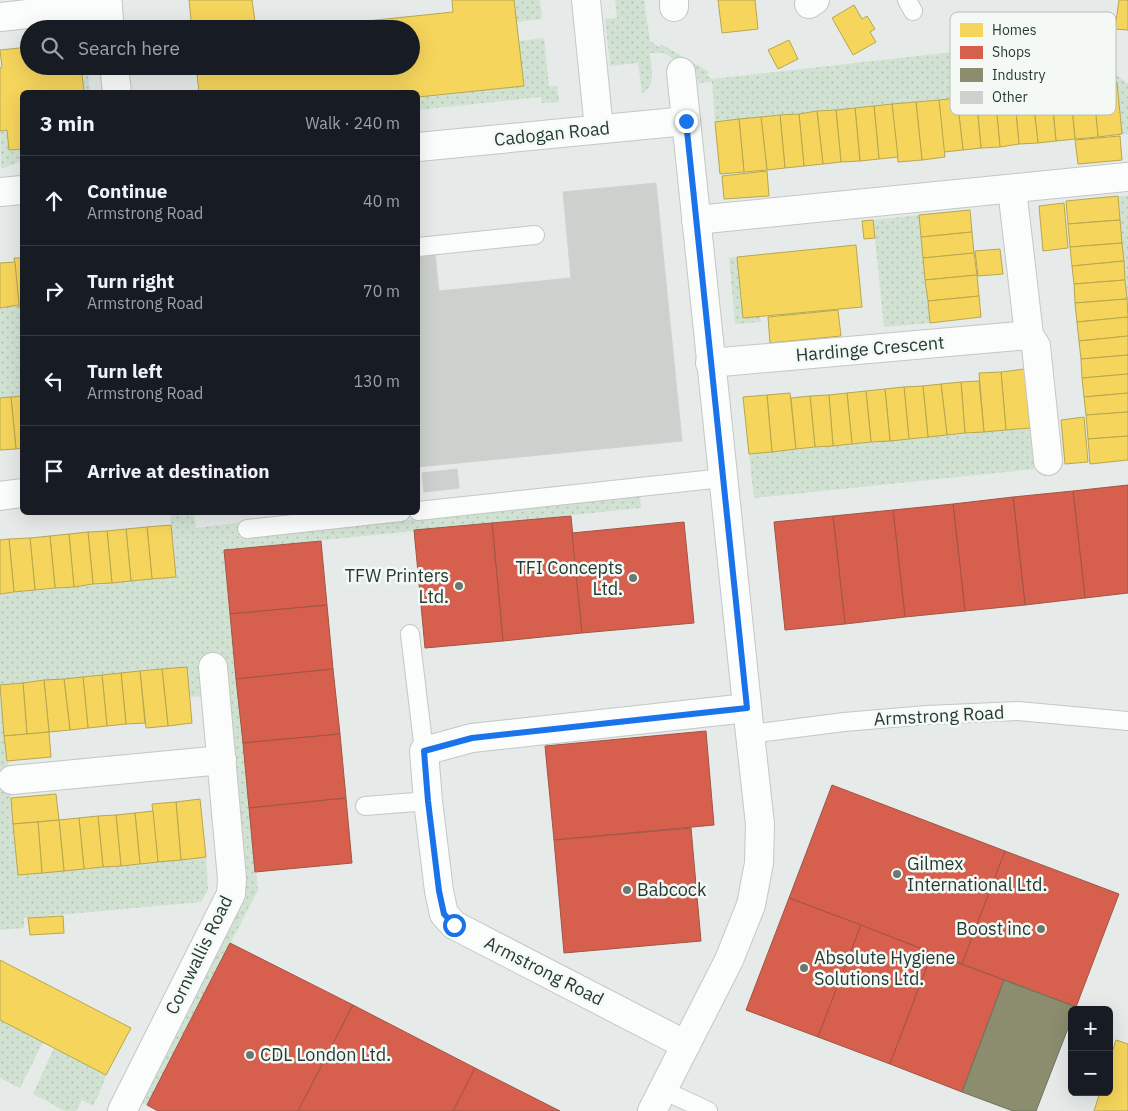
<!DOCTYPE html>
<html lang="en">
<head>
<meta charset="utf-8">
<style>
	body { margin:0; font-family:"IBM Plex Sans",sans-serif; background:#242831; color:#f1f3f6 }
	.controls { position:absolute; right:15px; bottom:15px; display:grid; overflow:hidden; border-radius:8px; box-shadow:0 5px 20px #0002 }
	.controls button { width:45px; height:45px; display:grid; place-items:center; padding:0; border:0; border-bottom:1px solid #363941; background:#171b24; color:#f1f3f6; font:25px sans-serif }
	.stop { position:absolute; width:15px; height:15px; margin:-11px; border:4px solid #1a73e8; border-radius:50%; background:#fff }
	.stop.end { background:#1a73e8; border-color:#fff; box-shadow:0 1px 5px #0008 }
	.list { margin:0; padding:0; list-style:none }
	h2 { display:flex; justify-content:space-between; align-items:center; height:65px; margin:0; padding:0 20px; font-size:21px }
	h2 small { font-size:16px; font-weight:400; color:#9ea1a6 }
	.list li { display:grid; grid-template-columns:32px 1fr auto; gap:15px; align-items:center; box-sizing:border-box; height:90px; padding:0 20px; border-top:1px solid #363941 }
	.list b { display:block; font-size:19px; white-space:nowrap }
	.list p { margin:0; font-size:16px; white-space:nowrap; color:#9ea1a6 }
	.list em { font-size:16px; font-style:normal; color:#9ea1a6 }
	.icon { flex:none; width:28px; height:28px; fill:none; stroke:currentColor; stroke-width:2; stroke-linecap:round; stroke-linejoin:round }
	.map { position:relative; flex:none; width:1128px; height:1111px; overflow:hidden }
	.search { position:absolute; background:#171b24; box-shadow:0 5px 20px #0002; left:20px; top:20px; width:400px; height:55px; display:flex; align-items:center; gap:12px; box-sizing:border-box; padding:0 18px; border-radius:28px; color:#9ea1a6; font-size:19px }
	.panel { position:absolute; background:#171b24; box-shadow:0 5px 20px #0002; left:20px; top:90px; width:400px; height:425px; border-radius:8px }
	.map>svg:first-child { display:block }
	.grass { fill:url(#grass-dots) }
	.homes { fill:#f6d55c; stroke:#b7a74f }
	.shops { fill:#d6604d; stroke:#a15545 }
	.industry { fill:#8c8c6e; stroke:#6d745c }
	.building { fill:#ccd1ce; stroke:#cfd3d0 }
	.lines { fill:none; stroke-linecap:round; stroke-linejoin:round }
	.lane-casing { stroke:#c3c7c5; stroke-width:20 }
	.street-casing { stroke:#c3c7c5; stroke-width:30 }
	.lane { stroke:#fbfcfc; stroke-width:18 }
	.street { stroke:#fbfcfc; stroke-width:28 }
	.route { stroke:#1a73e8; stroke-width:6 }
	.poi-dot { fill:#697871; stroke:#f4f9f5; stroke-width:2 }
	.labels { text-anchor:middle; stroke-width:5; stroke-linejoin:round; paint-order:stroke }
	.street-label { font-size:18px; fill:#253b31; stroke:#f4f9f5 }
	.poi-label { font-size:18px; fill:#253b31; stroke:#f4f9f5; text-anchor:start }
	.key { fill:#f4f9f5; stroke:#b6c0ba; stroke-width:1 }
	.key-label { font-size:14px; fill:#253b31 }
</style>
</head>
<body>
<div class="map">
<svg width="1128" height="1111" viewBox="0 0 1128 1111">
	<defs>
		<pattern id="grass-dots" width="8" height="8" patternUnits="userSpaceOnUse" patternTransform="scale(1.25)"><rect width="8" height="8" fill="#d1e2d3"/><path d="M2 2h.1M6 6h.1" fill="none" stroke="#b3c3b6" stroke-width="1.8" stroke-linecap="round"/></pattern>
	</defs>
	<rect width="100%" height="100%" fill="#e6eae8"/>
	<!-- grass -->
	<g class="grass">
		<polygon points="514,0 540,0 542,19 516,22"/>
		<path d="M 615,0 L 644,0 L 650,41 L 659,47 L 661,44 L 709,72 L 707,75 L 712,79 L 1069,39 L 1128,84 L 1128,134 L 1122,134 L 1117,82 L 715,122 L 712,82 L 698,83 L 697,74 L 664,53 L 650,53 C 651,67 657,86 642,93 L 638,63 L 610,66 L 605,19 L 617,18 Z"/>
		<polygon points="544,38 549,86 557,86 559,102 542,103 541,97 418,110 418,97 523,86 519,41"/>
		<polygon points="81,66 87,66 90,92 84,92"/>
		<polygon points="7,130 9,150 22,149 22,161 1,169 0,131"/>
		<polygon points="1118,196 1128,196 1128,307"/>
		<polygon points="919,215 930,323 884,327 873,220"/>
		<polygon points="737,257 743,318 760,316 761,322 735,324 729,258"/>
		<polygon points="19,305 19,307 22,307 22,396 0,398 0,308"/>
		<polygon points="1030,428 1034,469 754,498 749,454"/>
		<polygon points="640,496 641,508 224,550 258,890 147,1105 140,1102 245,893 244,874 206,696 190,697 187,667 0,685 0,594 176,577 170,513 194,513 196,528 245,522 247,537"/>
		<polygon points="0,690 9,774 0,775"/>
		<polygon points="10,787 19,875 206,857 208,890 201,902 24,918 24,928 0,930 0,788"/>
		<polygon points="0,1020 43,1042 20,1088 0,1078"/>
		<polygon points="54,1048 106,1075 102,1087 93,1106 82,1100 76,1111 65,1111 33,1094"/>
	</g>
	<!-- homes -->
	<g class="homes">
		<polygon points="189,0 252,0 256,29 192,29"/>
		<polygon points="452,0 514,0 524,86 418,97 418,92 199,92 196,66 411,66 411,29 290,29 453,12"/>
		<polygon points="718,0 755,0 758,29 722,33"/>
		<polygon points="1119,0 1128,0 1128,30 1115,29"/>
		<polygon points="854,5 862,19 867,16 869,19 875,29 870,32 876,42 853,55 832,18"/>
		<polygon points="789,40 798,59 778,69 768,50"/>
		<polygon points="29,47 29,66 81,66 84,92 22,92 22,149 9,150 7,130 0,131 0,68 2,67 0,50"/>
		<polygon points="1117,82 1122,134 1098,137 1093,84"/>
		<polygon points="1093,84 1098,137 1075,139 1070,87"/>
		<polygon points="1070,87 1075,139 1056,141 1051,89"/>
		<polygon points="1051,89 1056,141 1038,143 1032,90"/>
		<polygon points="1032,90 1038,143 1019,144 1014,92"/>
		<polygon points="1014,92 1019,144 1000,147 995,94"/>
		<polygon points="995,94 1000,147 981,148 976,96"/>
		<polygon points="976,96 981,148 963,150 957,98"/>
		<polygon points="957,98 963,150 944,152 939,100"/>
		<polygon points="939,100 945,157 922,160 916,102"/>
		<polygon points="916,102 922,160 898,162 892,104"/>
		<polygon points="892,104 898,157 879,159 874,106"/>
		<polygon points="874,106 879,159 860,161 855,108"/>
		<polygon points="855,108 860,161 841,162 836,110"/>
		<polygon points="836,110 841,162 823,164 817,111"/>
		<polygon points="817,111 823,164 804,166 799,114"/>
		<polygon points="799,114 804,166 785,168 780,115"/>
		<polygon points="780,115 785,168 767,170 761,117"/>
		<polygon points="761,117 767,170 744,172 739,119"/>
		<polygon points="739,119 744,172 720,174 715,122"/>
		<polygon points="1120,136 1122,160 1078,164 1075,140"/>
		<polygon points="767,171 769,196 724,199 722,176"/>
		<polygon points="1118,196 1120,220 1068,224 1066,201"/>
		<polygon points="1064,203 1068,248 1043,251 1039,206"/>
		<polygon points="970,210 972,232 921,237 919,215"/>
		<polygon points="873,220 875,238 864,239 862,221"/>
		<polygon points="1120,220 1122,243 1070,247 1068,224"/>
		<polygon points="972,232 974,253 923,258 921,237"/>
		<polygon points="1122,243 1124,261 1072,266 1070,247"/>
		<polygon points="856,245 862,307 743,318 737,257"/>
		<polygon points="1000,249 1003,274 978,276 975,251"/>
		<polygon points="974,253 977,275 925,280 923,258"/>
		<polygon points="14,258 22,258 22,307 19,307"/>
		<polygon points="1124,261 1125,280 1074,284 1072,266"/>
		<polygon points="15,262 19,305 0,308 0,263"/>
		<polygon points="977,275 979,296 928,301 925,280"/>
		<polygon points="1125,280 1127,299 1075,303 1074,284"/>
		<polygon points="979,296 981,317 930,323 928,301"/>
		<polygon points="1127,299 1128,317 1077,322 1075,303"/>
		<polygon points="838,310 841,336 770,343 768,317"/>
		<polygon points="1128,317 1128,336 1079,341 1077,322"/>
		<polygon points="1128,336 1128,355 1081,359 1079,341"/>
		<polygon points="1128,355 1128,374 1082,378 1081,359"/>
		<polygon points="1025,369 1030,428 1006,430 1001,372"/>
		<polygon points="1001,372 1006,430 984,432 979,373"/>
		<polygon points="1128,374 1128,393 1084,397 1082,378"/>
		<polygon points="979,381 984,432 965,433 961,382"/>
		<polygon points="961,382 965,433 947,435 941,384"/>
		<polygon points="941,384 947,435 928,437 923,386"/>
		<polygon points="923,386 928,437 909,439 904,387"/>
		<polygon points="904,387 909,439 890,441 885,389"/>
		<polygon points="885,389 890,441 871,442 866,391"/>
		<polygon points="866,391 871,442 852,444 847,393"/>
		<polygon points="790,393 796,449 772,452 767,395"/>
		<polygon points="847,393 852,444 833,446 829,395"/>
		<polygon points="1128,393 1128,412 1086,415 1084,397"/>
		<polygon points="767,395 772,452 749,454 743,397"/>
		<polygon points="829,395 833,446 815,447 810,396"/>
		<polygon points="22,396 22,448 16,449 11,397"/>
		<polygon points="810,396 815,447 796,449 791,398"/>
		<polygon points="11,397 16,449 0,450 0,398"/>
		<polygon points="1128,412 1128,436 1088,439 1086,415"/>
		<polygon points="1084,417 1088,462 1065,464 1061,420"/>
		<polygon points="1128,436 1128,460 1090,464 1088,439"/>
		<polygon points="171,525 176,577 152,579 147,527"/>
		<polygon points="147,527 152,579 131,581 126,529"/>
		<polygon points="126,529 131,581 112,583 107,531"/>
		<polygon points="107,531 112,583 93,584 88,532"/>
		<polygon points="88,532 93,584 74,587 69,534"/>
		<polygon points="69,534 74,587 55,588 50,536"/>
		<polygon points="50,536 55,588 35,590 30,538"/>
		<polygon points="30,538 35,590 14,592 9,539"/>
		<polygon points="9,539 14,592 0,594 0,540"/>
		<polygon points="187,667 192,723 168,726 162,669"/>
		<polygon points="162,669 168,726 146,728 140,671"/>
		<polygon points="140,671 145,723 126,724 121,673"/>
		<polygon points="121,673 126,724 107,726 102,675"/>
		<polygon points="102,675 107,726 88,728 83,677"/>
		<polygon points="83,677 88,728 70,730 64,679"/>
		<polygon points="64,679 70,730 49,732 44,680"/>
		<polygon points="44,680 49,732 27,734 23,683"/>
		<polygon points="23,683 27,734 4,736 0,685"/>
		<polygon points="49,732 51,757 7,761 4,736"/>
		<polygon points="56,794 59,820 13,824 11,798"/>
		<polygon points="200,799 206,857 181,860 176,802"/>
		<polygon points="176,802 181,860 158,862 152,804"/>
		<polygon points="153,811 158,862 140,864 135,813"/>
		<polygon points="135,813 140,864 121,866 116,815"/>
		<polygon points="116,815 121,866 103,867 98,816"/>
		<polygon points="98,816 103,867 84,869 79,818"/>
		<polygon points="79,818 84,869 64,871 59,820"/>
		<polygon points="59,820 64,871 42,873 38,822"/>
		<polygon points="38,822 42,873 18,875 13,824"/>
		<polygon points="63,916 64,933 30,935 28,918"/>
		<polygon points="0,960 131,1028 106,1075 0,1020"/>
		<polygon points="1116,1040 1128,1044 1128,1111 1094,1111 1100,1092 1109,1092 1109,1062"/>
	</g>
	<!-- shops -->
	<g class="shops">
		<polygon points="1128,485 1128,593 1085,598 1073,491"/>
		<polygon points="1073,491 1085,598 1025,605 1013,497"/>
		<polygon points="1013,497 1025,605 965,611 953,504"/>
		<polygon points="953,504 965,611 905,617 893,510"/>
		<polygon points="893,510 905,617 845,624 833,516"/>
		<polygon points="571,516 582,633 503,641 492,523"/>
		<polygon points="833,516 845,624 785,630 774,522"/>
		<polygon points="684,522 694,623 582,633 572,533"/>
		<polygon points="492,523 503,641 425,648 414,530"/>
		<polygon points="321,541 327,605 230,614 224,550"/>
		<polygon points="327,605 333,669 236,679 230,614"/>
		<polygon points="333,669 340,734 243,743 236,679"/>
		<polygon points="706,731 714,825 554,840 545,746"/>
		<polygon points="340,734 346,798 249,808 243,743"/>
		<polygon points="832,785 1005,851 962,964 789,898"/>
		<polygon points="346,798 352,863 255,872 249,808"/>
		<polygon points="691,828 701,941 564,953 554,840"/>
		<polygon points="1005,851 1119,894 1076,1007 962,964"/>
		<polygon points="789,898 861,925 818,1037 746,1010"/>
		<polygon points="861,925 932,953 890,1064 818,1037"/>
		<polygon points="230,943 353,1005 298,1111 158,1111 147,1105"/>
		<polygon points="932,953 1004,980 962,1092 890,1064"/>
		<polygon points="353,1005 475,1068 453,1111 298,1111"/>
		<polygon points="475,1068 560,1111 453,1111"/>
	</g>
	<!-- industry -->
	<polygon class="industry" points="1004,980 1076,1007 1075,1010 1072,1010 1072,1018 1036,1111 1013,1111 962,1092"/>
	<!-- building -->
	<g class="building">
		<polygon points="656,183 682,441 418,467 418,255 435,253 439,291 571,278 563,192"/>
		<polygon points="457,469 459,488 424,492 422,473"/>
	</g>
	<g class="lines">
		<defs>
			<g id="lane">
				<polyline points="907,0 913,11"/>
				<polyline points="418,247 535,235"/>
				<polyline points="418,511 723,478"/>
				<polyline points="247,529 401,512"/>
				<polyline points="410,634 424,751"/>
				<polyline points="750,734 844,722 927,715 1018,711 1128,721"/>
				<polyline points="365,806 428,801"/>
				<polyline points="663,1090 708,1111"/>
			</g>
			<g id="street">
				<polyline points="107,0 110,29"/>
				<polyline points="586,0 599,129"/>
				<polyline points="674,0 674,7"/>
				<polyline points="809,4 815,0"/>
				<polyline points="0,17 108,5"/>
				<polyline points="114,66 117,92"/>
				<polyline points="418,147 686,121"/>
				<polyline points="1012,189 1029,335 1036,346 1048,461"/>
				<polyline points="0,192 22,190"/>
				<polyline points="696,220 1126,177"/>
				<polyline points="710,363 1029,335"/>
				<polyline points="0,496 22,493"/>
				<polyline points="12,780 222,760"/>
				<polyline points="686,1045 454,925 444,914 439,891 428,801 424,751 472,738 747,708"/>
				<polyline points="122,1111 231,894 232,879 213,667"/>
				<polyline points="652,1111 729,960 751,905 759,863 760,824 750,734 681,72"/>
			</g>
		</defs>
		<!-- lane casing -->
		<use href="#lane" class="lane-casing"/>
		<!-- street casing -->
		<use href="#street" class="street-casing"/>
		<!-- lane -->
		<use href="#lane" class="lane"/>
		<!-- street -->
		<use href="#street" class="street"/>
	</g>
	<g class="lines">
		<!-- route -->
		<polyline class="route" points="454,925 444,914 439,891 428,801 424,751 472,738 747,708 686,121"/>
	</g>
	<!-- markers -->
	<g class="poi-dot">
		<circle cx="633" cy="578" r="5"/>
		<circle cx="459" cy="586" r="5"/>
		<circle cx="897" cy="874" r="5"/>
		<circle cx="627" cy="890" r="5"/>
		<circle cx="1041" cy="929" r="5"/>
		<circle cx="804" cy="968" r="5"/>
		<circle cx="250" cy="1055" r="5"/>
	</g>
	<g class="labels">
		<!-- street labels -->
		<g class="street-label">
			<text transform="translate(552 134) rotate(-6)" y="6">Cadogan Road</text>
			<text transform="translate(870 349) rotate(-5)" y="6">Hardinge Crescent</text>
			<text transform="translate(939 716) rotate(-3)" y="6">Armstrong Road</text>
			<text transform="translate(199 955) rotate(-64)" y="6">Cornwallis Road</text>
			<text transform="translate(544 971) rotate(27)" y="6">Armstrong Road</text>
		</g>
		<!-- poi labels -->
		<g class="poi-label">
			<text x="623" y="574" text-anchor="end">TFI Concepts<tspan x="623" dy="21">Ltd.</tspan></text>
			<text x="449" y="582" text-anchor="end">TFW Printers<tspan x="449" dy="21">Ltd.</tspan></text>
			<text x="907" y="870">Gilmex<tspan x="907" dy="21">International Ltd.</tspan></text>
			<text x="637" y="896">Babcock</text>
			<text x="1031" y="935" text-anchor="end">Boost inc</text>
			<text x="814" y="964">Absolute Hygiene<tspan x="814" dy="21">Solutions Ltd.</tspan></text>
			<text x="260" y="1061">CDL London Ltd.</text>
		</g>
	</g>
	<!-- legend -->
	<rect x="950" y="12" width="166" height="103" rx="8" class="key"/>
	<rect x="960" y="23" width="23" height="14" fill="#f6d55c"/>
	<rect x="960" y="46" width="23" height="13" fill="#d6604d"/>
	<rect x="960" y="68" width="23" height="14" fill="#8c8c6e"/>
	<rect x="960" y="91" width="23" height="13" fill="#ccd1ce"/>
	<g class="key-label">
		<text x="992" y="35">Homes</text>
		<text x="992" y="57">Shops</text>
		<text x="992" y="80">Industry</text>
		<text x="992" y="102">Other</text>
	</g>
</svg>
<div class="controls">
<button>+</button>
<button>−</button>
</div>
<div class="stop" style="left:454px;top:925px"></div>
<div class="stop end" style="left:686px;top:121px"></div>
<div class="search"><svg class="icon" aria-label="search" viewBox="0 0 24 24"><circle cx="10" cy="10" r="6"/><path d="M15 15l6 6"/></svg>Search here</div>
<section class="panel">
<h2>3 min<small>Walk · 240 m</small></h2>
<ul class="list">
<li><svg class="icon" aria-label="ahead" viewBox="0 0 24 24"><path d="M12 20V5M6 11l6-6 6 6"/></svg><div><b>Continue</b><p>Armstrong Road</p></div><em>40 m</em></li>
<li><svg class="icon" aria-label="right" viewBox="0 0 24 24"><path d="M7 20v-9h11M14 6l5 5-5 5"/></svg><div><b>Turn right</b><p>Armstrong Road</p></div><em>70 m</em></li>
<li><svg class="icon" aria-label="left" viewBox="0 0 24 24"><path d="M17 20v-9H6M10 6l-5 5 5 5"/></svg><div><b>Turn left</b><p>Armstrong Road</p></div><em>130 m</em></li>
<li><svg class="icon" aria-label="arrive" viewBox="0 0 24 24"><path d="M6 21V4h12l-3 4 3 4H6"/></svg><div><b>Arrive at destination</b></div></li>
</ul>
</section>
</div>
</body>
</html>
